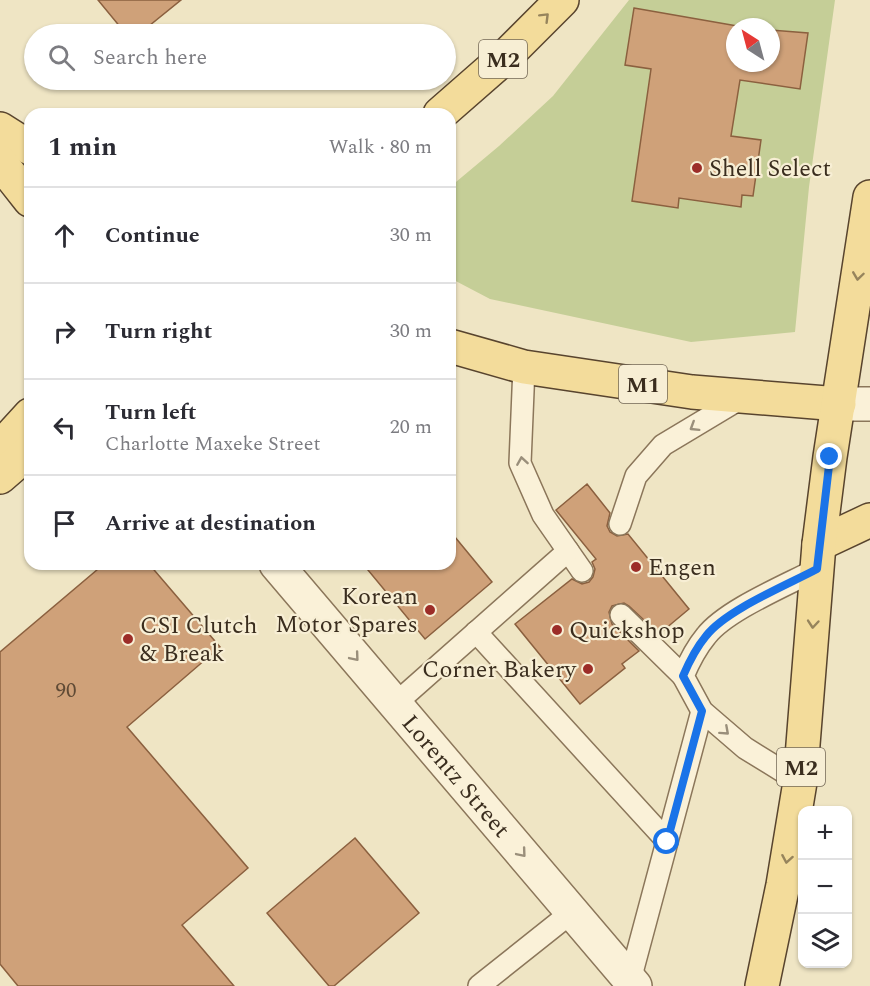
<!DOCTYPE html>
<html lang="en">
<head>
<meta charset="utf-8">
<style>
	body { margin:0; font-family:Spectral,serif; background:#f2f2f3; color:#2b2b33 }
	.controls { position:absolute; right:18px; bottom:18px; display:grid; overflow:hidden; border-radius:12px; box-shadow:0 2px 4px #0004 }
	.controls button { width:54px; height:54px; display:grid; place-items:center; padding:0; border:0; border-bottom:2px solid #e1e1e2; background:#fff; color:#2b2b33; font:30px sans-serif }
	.compass { position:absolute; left:726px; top:18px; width:54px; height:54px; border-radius:50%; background:#fff; box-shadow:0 2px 4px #0004; rotate:324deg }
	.stop { position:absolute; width:18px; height:18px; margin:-14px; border:4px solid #1a73e8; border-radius:50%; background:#fff }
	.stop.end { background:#1a73e8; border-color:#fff; box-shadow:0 2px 6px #0008 }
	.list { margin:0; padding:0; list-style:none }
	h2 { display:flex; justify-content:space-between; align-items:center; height:78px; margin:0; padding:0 24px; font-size:26px }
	h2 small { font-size:20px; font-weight:400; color:#7c7c81 }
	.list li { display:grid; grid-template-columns:39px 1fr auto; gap:18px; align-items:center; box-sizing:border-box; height:96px; padding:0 24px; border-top:2px solid #e1e1e2 }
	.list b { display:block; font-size:22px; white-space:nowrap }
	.list p { margin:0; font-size:20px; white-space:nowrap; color:#7c7c81 }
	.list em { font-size:20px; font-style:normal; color:#7c7c81 }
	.icon { flex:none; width:33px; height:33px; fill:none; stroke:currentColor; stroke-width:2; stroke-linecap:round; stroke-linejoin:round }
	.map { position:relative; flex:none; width:870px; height:986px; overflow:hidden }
	.search { position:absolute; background:#fff; box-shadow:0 2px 4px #0004; left:24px; top:24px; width:432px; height:66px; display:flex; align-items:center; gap:15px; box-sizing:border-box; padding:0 21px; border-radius:33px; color:#7c7c81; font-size:22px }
	.panel { position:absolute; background:#fff; box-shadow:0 2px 4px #0004; left:24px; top:108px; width:432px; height:462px; border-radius:18px }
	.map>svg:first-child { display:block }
	.green { fill:#c5ce97; fill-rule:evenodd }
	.building { fill:#cfa179; stroke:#8b603f; stroke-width:1.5 }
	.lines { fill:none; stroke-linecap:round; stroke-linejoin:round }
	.service-casing { stroke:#8b765a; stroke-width:24 }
	.minor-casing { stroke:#8b765a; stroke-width:36 }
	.tertiary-casing { stroke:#8b765a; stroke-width:36 }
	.primary-casing { stroke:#58442e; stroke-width:36 }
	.service { stroke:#faf1d8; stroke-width:21 }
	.minor { stroke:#faf1d8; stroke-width:33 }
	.tertiary { stroke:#faf1d8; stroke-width:33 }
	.primary { stroke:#f3dc9b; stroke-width:33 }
	.oneway { stroke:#96845c }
	.oneway2 { stroke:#9a8f7b }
	.route { stroke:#1a73e8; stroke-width:8 }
	.poi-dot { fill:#9c2d28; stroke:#f7eed4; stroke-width:2 }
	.labels { text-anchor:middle; stroke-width:4.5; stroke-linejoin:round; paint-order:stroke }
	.number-label { font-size:21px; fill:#5f4a35 }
	.shield { fill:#f7eed4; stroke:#736755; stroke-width:1.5 }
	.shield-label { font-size:22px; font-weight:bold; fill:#3a2d1e }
	.poi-label { font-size:24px; fill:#3a2d1e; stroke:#f7eed4; text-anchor:start }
	.street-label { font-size:24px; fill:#3a2d1e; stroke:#f7eed4 }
</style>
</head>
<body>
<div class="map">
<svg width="870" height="986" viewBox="0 0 870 986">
	<rect width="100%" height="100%" fill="#efe5c4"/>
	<!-- green -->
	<path class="green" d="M 629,0 L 835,0 L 809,187 L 795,332 L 691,342 L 490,299 L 450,278 L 450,187 L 499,146 L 553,96 ZM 735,27 L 771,27 L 771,63 L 735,63 Z"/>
	<!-- building -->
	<g class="building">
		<polygon points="98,0 181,0 139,34 126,34"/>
		<polygon points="634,8 743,27 735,27 735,63 771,63 771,30 808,33 800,89 740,80 731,136 761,140 753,196 742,195 741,207 679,198 678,208 632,201 651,69 625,65"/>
		<polygon points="587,484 610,513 607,526 610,532 617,536 628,534 689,609 659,634 629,606 624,603 612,606 609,612 612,624 639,651 622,664 625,668 580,704 515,624 572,579 582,584 589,582 593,577 595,569 592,562 596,559 556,510"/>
		<polygon points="450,531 492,582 425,639 363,564 450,564"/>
		<polygon points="104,564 149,564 220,647 127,727 248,868 182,925 234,986 18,986 0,964 0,652"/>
		<polygon points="355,838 419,913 334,986 329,986 267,913"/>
	</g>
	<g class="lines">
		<defs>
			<g id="service">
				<polyline points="524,367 520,463 543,515 582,571"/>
				<polyline points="620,524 636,476 663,445 743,397"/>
				<polyline points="621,615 683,676"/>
				<polyline points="476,632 667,841"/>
				<polyline points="395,704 568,551"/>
				<path d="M 800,782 L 745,748 L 702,711 L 683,676 C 689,662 696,648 706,636 C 726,610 787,585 817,569"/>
				<polyline points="630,980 702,711"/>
				<polyline points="479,986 572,912"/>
			</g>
			<g id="minor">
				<path id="s1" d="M 276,564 L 635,986"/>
			</g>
			<polyline id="tertiary" points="839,404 870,404"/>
			<g id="primary">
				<polyline points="440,114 504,58 562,0"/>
				<polyline points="0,129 30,148"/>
				<polyline points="0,162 30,200"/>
				<polyline points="450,346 524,367 692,392 839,404"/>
				<polyline points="0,448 30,415"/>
				<polyline points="0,477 30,451"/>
				<polyline points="819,544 870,520"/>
				<polyline points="762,986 783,885 800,782 819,544 830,457 870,197"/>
			</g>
		</defs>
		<!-- service casing -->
		<use href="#service" class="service-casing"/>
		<!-- minor casing -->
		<use href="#minor" class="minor-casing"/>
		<!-- tertiary casing -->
		<use href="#tertiary" class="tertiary-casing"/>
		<!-- primary casing -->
		<use href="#primary" class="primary-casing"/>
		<!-- service -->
		<use href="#service" class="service"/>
		<!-- minor -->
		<use href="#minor" class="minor"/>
		<!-- tertiary -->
		<use href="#tertiary" class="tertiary"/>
		<!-- primary -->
		<use href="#primary" class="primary"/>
	</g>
	<!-- one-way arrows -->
	<defs><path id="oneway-chevron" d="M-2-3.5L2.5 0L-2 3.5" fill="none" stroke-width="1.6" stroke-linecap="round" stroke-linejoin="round" transform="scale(1.5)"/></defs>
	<g class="oneway">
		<use href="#oneway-chevron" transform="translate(545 17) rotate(-45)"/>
		<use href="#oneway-chevron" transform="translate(858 276) rotate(98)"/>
		<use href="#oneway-chevron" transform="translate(813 624) rotate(95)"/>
		<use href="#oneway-chevron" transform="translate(787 859) rotate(100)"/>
	</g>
	<g class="oneway2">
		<use href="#oneway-chevron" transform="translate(694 427) rotate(148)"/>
		<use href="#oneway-chevron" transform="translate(522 461) rotate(-99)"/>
		<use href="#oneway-chevron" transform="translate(355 657) rotate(50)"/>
		<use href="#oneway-chevron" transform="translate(725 731) rotate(42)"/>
		<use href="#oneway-chevron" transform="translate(522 853) rotate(50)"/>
	</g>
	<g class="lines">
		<!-- route -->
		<path class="route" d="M 667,842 L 702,711 L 683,676 C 689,662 696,648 706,636 C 726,610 787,585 817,569 L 830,457"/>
	</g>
	<!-- markers -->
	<g class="poi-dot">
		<circle cx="697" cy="168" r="6"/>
		<circle cx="636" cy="567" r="6"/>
		<circle cx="430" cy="610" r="6"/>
		<circle cx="557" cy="630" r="6"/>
		<circle cx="128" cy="639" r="6"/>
		<circle cx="588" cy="669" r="6"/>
	</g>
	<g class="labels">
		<!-- number labels -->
		<g class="number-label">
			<text x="66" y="697">90</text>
		</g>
		<!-- shield labels -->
		<g class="shield">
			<rect x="479" y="40" width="48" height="38" rx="4.5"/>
			<rect x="619" y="365" width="48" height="38" rx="4.5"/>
			<rect x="777" y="748" width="48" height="38" rx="4.5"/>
		</g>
		<g class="shield-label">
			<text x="503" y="67">M2</text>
			<text x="643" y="392">M1</text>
			<text x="801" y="775">M2</text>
		</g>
		<!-- poi labels -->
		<g class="poi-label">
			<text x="709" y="176">Shell Select</text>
			<text x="648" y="575">Engen</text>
			<text x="418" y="604" text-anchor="end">Korean<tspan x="418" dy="28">Motor Spares</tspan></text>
			<text x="140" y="633">CSI Clutch<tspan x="140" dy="28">&amp; Break</tspan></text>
			<text x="569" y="638">Quickshop</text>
			<text x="576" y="677" text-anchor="end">Corner Bakery</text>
		</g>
		<!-- street labels -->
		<g class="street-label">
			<text dy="8" stroke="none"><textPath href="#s1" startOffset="278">Lorentz Street</textPath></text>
		</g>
	</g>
</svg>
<div class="controls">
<button>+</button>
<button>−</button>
<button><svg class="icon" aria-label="layers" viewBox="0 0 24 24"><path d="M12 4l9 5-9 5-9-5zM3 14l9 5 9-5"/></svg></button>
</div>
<svg class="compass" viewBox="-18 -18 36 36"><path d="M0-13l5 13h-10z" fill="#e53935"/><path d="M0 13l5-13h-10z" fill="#7c7c81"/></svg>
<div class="stop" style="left:667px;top:842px"></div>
<div class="stop end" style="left:830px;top:457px"></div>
<div class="search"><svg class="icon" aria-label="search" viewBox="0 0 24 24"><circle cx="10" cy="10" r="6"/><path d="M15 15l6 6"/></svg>Search here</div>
<section class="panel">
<h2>1 min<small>Walk · 80 m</small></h2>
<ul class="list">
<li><svg class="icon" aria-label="ahead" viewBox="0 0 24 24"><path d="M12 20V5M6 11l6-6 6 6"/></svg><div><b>Continue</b></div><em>30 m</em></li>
<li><svg class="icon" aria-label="right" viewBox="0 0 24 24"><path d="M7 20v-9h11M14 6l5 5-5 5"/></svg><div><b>Turn right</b></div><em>30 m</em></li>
<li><svg class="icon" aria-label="left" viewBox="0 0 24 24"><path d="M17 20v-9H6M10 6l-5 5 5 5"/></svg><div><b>Turn left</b><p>Charlotte Maxeke Street</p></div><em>20 m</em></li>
<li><svg class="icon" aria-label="arrive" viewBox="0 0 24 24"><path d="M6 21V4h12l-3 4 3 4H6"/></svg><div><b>Arrive at destination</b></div></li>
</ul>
</section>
</div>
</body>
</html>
